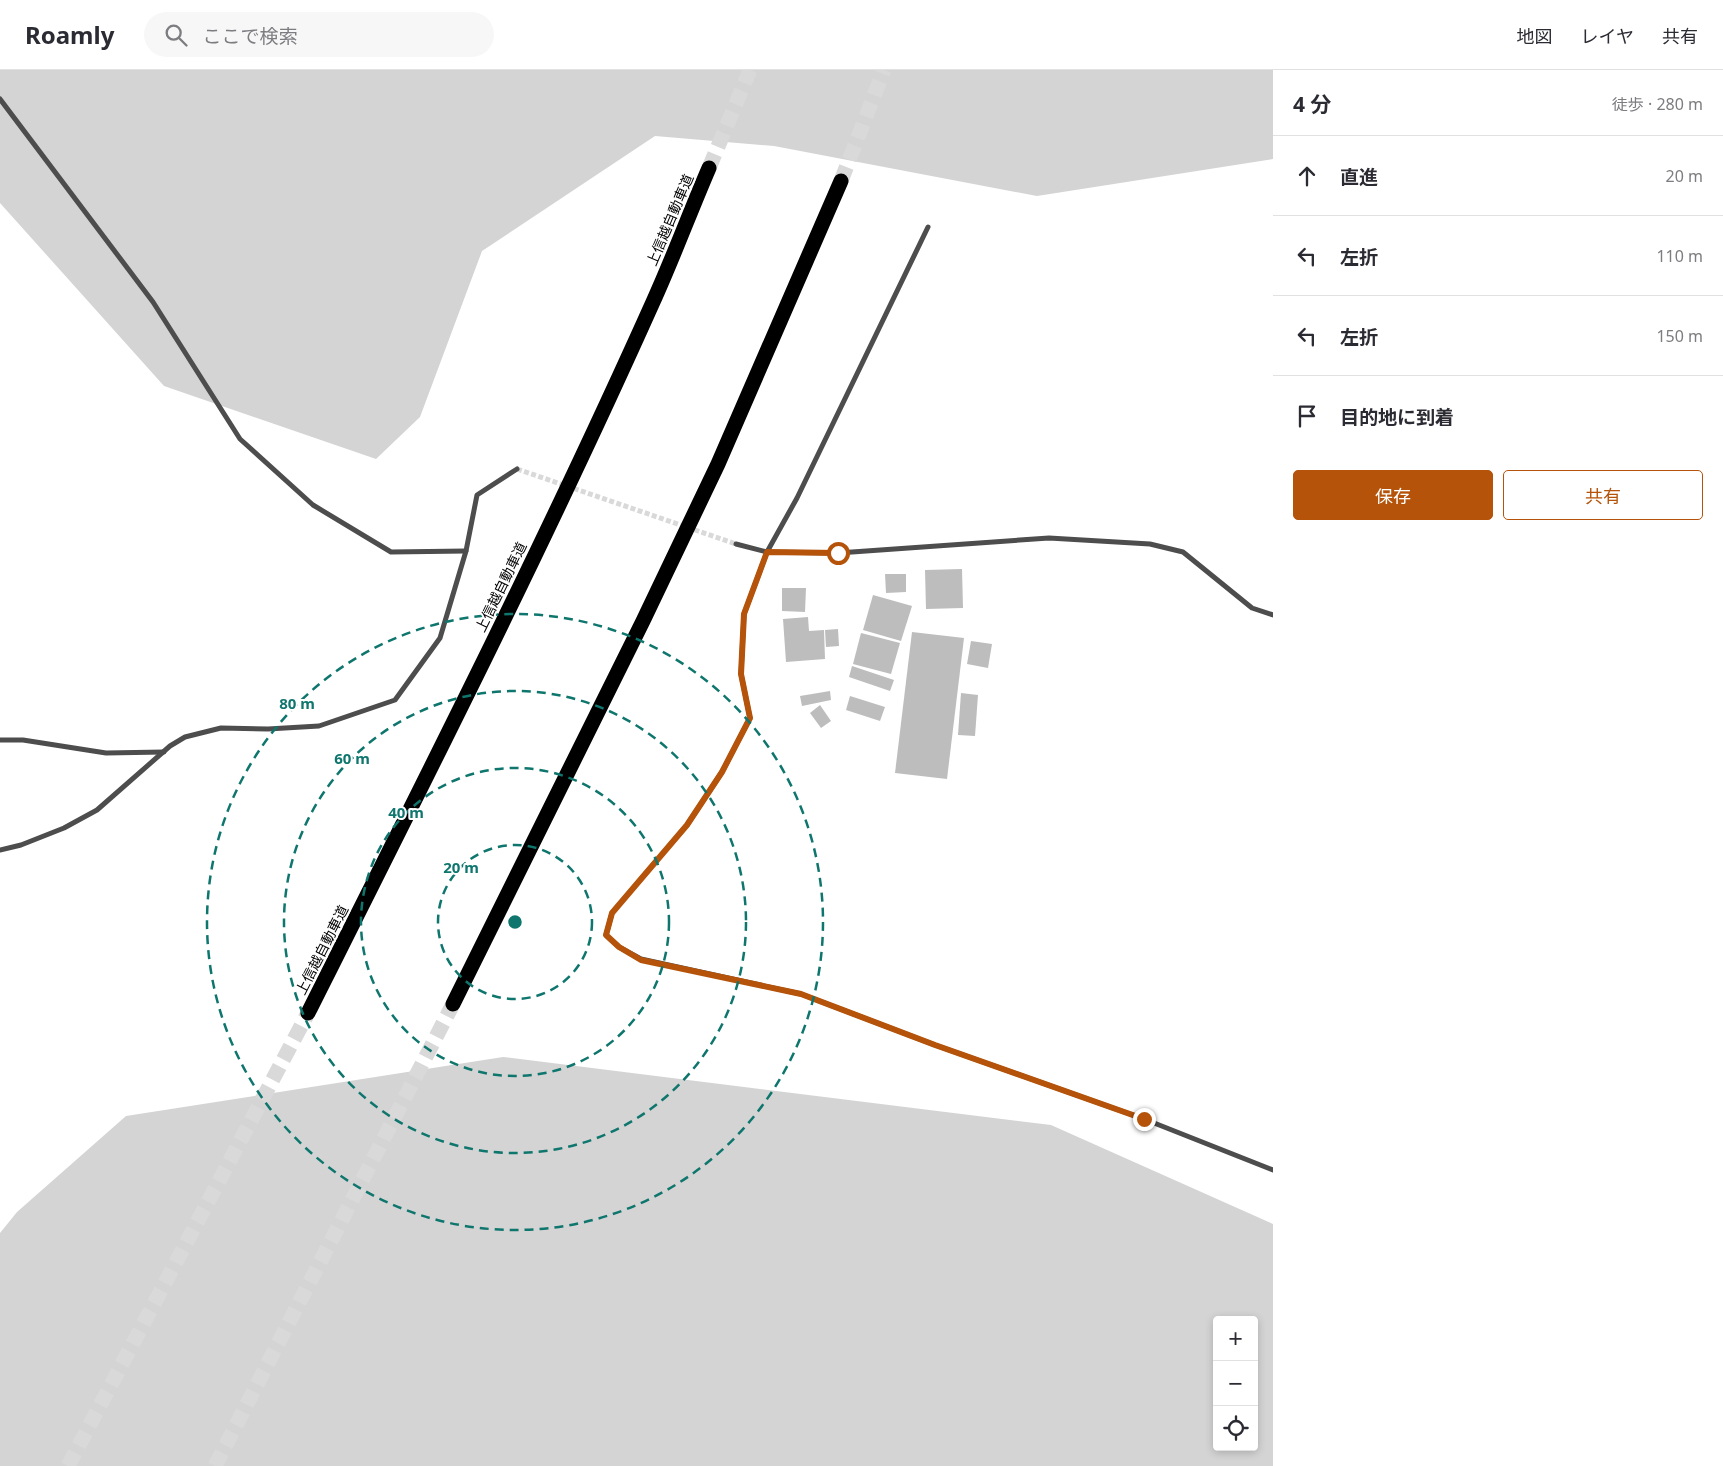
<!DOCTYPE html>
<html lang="ja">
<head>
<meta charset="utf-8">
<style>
	body { margin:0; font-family:"Noto Sans","Noto Sans JP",sans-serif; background:#f7f7f7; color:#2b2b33 }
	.controls { position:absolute; right:15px; bottom:15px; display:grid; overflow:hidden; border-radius:5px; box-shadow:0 2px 8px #0003 }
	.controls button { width:45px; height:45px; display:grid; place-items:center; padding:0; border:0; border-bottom:1px solid #e1e1e2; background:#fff; color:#2b2b33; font:25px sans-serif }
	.stop { position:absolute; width:15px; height:15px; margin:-11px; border:4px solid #b45309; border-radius:50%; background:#fff }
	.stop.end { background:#b45309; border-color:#fff; box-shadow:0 1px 5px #0008 }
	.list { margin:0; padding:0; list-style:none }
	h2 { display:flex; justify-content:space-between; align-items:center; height:65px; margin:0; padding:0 20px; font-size:21px }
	h2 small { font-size:16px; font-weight:400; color:#7c7c81 }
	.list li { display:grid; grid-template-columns:32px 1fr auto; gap:15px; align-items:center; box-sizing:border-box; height:80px; padding:0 20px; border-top:1px solid #e1e1e2 }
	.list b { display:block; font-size:19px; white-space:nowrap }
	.list em { font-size:16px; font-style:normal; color:#7c7c81 }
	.actions { display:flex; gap:10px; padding:15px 20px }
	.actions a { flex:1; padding:11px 0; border:1px solid #b45309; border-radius:5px; text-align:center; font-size:18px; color:#b45309 }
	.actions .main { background:#b45309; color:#fff }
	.icon { flex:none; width:28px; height:28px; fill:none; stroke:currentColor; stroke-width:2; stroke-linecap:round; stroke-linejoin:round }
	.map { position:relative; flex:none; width:1273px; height:1396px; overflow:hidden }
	header { display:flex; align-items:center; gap:30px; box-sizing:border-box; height:70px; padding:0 25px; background:#fff; border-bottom:1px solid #e1e1e2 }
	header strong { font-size:24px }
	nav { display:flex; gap:28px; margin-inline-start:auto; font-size:18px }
	.search { width:350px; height:45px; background:#f7f7f7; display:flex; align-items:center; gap:12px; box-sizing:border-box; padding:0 18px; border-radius:28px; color:#7c7c81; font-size:19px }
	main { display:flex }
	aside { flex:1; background:#fff }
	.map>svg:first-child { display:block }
	.green { fill:#d4d4d4; fill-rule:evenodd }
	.building { fill:#bdbdbd }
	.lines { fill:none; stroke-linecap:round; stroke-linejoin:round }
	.minor-tunnel { stroke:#d9d9d9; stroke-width:5; stroke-dasharray:5 2.5; stroke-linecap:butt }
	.motorway-tunnel { stroke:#d9d9d9; stroke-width:15; stroke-dasharray:15 8; stroke-linecap:butt }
	.minor { stroke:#4d4d4d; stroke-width:5 }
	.motorway { stroke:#000; stroke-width:15 }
	.route { stroke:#b45309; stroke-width:6 }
	.ring { fill:none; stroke:#0f766e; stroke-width:2.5; stroke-dasharray:9 6 }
	.labels { text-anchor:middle; stroke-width:4; stroke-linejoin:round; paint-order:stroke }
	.street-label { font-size:14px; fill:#000; stroke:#fff }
	.centre { fill:#0f766e; stroke:#fff; stroke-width:2.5 }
	.ring-label { font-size:15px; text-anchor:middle; font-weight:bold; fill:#0f766e; stroke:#fff; stroke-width:4; stroke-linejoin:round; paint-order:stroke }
</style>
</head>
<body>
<header>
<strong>Roamly</strong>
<div class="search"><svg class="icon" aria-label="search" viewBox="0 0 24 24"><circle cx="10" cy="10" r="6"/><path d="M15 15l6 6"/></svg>ここで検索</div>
<nav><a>地図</a><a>レイヤ</a><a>共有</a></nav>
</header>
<main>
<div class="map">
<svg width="1273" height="1396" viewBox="0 0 1273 1396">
	<rect width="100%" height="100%" fill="#fff"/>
	<!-- green -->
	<g class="green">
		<polygon points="0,0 1273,0 1273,89 1037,126 774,76 655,66 482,181 420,347 376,389 164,316 0,133"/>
		<path d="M 503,987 L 1051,1055 L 1273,1154 L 1273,1396 L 0,1396 L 0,1163 L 17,1142 L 126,1046 ZM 1217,1250 L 1254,1250 L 1254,1377 L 1217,1377 Z"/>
	</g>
	<!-- building -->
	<g class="building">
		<polygon points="962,499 963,538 926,539 925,500"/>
		<polygon points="885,504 906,504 906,522 886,523"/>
		<polygon points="782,518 806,518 805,542 782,541"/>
		<polygon points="873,525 912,536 901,571 863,560"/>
		<polygon points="808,547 809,561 824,560 825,589 786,592 783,549"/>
		<polygon points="838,559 839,576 826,577 825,560"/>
		<polygon points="912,562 964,568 947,709 895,703"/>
		<polygon points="861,563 900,573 891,604 853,594"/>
		<polygon points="971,571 992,574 988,598 967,594"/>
		<polygon points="852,596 894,610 890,621 849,607"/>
		<polygon points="830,621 831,630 802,636 800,626"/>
		<polygon points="961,623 978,625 975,666 958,665"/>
		<polygon points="850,626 885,637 880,651 846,640"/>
		<polygon points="820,635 831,651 821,658 810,643"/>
	</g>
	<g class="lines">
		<!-- minor-tunnel -->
		<polyline class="minor-tunnel" points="517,399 736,474"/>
		<!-- motorway-tunnel -->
		<g class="motorway-tunnel">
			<polyline points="709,98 750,0"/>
			<polyline points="841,111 884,0"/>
			<polyline points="68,1396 308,943"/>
			<polyline points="215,1396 453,934"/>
		</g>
		<!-- minor -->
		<g class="minor">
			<polyline points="0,29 153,232 240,369 313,435 391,482 466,481"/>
			<polyline points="928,157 797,428 767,482 744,544 741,604 750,648 722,702 687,755 612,843 606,865 619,877 641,889 801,924 935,975 1144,1049 1273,1100"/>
			<polyline points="736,474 767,482 838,483 1049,468 1150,474 1183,482 1252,538 1273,545"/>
			<polyline points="0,670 23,670 106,683 164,682"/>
			<polyline points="0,780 21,775 64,758 97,740 170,676 185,667 221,658 268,659 319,656 395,630 440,568 466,481 477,425 517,399"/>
		</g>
		<!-- motorway -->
		<g class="motorway">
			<polyline points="453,934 643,551 718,394 841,111"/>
			<path d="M 308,943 C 426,708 545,473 653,232 C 673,188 690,142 709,98"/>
		</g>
	</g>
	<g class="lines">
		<!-- route -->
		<polyline class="route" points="838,483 767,482 744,544 741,604 750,648 722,702 687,755 612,843 606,865 619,877 641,890 801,924 935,975 1144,1049"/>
	</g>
	<!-- distance rings -->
	<g class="ring">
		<circle cx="515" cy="852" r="77"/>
		<circle cx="515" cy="852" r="154"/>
		<circle cx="515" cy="852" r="231"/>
		<circle cx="515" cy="852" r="308"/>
	</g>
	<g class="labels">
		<!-- street labels -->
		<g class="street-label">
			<text transform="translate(670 150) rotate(-67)" y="5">上信越自動車道</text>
			<text transform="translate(501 517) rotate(-64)" y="5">上信越自動車道</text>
			<text transform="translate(322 880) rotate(-63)" y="5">上信越自動車道</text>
		</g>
	</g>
	<circle cx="515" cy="852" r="8" class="centre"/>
	<g class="ring-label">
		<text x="297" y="639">80 m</text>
		<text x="352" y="694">60 m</text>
		<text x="406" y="748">40 m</text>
		<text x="461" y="803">20 m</text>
	</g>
</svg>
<div class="controls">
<button>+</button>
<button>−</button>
<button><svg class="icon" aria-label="locate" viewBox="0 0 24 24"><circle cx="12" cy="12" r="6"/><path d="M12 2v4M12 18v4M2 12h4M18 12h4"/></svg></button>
</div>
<div class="stop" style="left:838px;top:483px"></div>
<div class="stop end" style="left:1144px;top:1049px"></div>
</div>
<aside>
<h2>4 分<small>徒歩 · 280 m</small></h2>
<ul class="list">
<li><svg class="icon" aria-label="ahead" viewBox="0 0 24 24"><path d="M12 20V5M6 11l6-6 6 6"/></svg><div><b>直進</b></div><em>20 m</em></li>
<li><svg class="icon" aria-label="left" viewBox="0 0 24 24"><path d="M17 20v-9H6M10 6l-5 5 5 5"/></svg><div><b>左折</b></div><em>110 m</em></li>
<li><svg class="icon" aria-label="left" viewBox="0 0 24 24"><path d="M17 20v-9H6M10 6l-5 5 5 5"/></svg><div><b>左折</b></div><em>150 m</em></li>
<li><svg class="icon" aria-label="arrive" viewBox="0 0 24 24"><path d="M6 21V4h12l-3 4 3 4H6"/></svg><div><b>目的地に到着</b></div></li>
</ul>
<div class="actions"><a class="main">保存</a><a>共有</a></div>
</aside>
</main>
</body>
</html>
